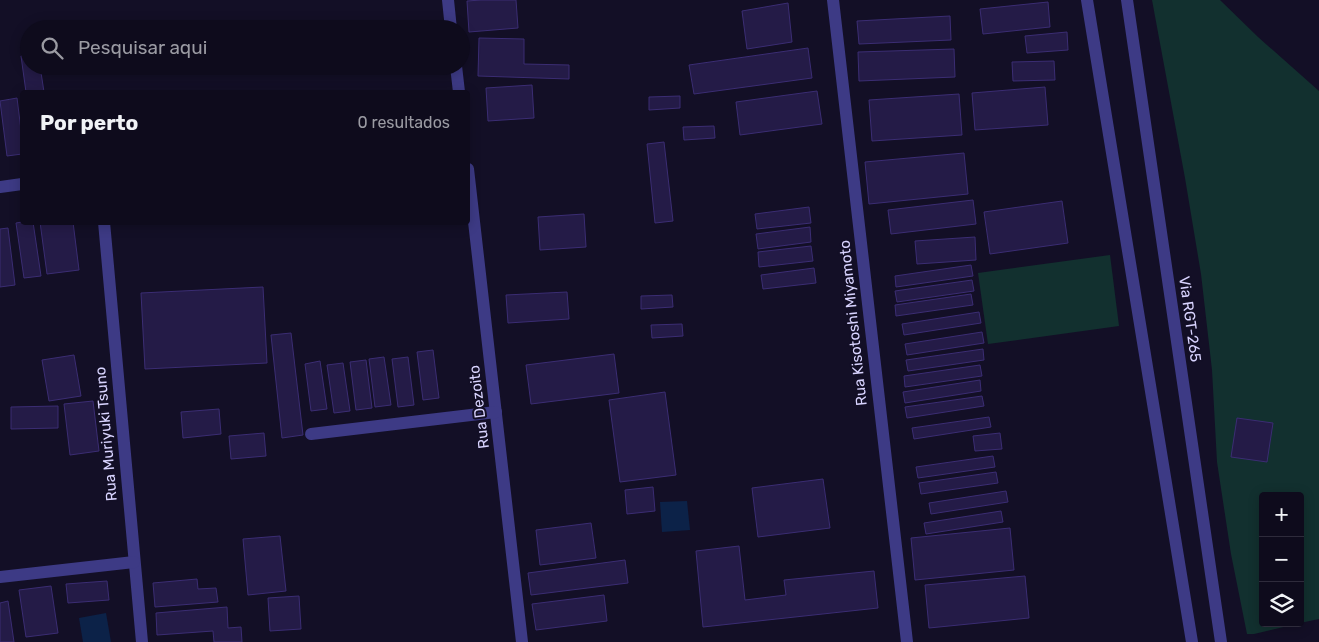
<!DOCTYPE html>
<html lang="pt">
<head>
<meta charset="utf-8">
<style>
	body { margin:0; font-family:Rubik,sans-serif; background:#1c1929; color:#f1f3f6 }
	.controls { position:absolute; right:15px; bottom:15px; display:grid; overflow:hidden; border-radius:5px; box-shadow:0 2px 12px #0003 }
	.controls button { width:45px; height:45px; display:grid; place-items:center; padding:0; border:0; border-bottom:1px solid #2e2b3b; background:#0e0b1c; color:#f1f3f6; font:25px sans-serif }
	.list { margin:0; padding:0; list-style:none }
	h2 { display:flex; justify-content:space-between; align-items:center; height:65px; margin:0; padding:0 20px; font-size:21px }
	h2 small { font-size:16px; font-weight:400; color:#9b9ba3 }
	.icon { flex:none; width:28px; height:28px; fill:none; stroke:currentColor; stroke-width:2; stroke-linecap:round; stroke-linejoin:round }
	.map { position:relative; flex:none; width:1319px; height:642px; overflow:hidden }
	.search { position:absolute; background:#0e0b1c; box-shadow:0 2px 12px #0003; left:20px; top:20px; width:450px; height:55px; display:flex; align-items:center; gap:12px; box-sizing:border-box; padding:0 18px; border-radius:28px; color:#9b9ba3; font-size:19px }
	.panel { position:absolute; background:#0e0b1c; box-shadow:0 2px 12px #0003; left:20px; top:90px; width:450px; height:135px; border-radius:5px }
	.map>svg:first-child { display:block }
	.green { fill:#12302f }
	.water { fill:#0c2248 }
	.building { fill:#241b47; stroke:#3b2d73 }
	.lines { fill:none; stroke-linecap:round; stroke-linejoin:round }
	.minor { stroke:#3d3a85; stroke-width:12 }
	.labels { text-anchor:middle; stroke-width:4; stroke-linejoin:round; paint-order:stroke }
	.street-label { font-size:15px; fill:#d9d4ff; stroke:#130f26 }
</style>
</head>
<body>
<div class="map">
<svg width="1319" height="642" viewBox="0 0 1319 642">
	<rect width="100%" height="100%" fill="#130f26"/>
	<!-- green -->
	<g class="green">
		<polygon points="1152,0 1220,0 1258,37 1319,91 1319,619 1300,623 1300,496 1263,496 1263,623 1300,623 1254,634 1247,634 1231,554 1217,462 1212,370 1201,274 1185,178"/>
		<polygon points="1110,255 1119,326 988,344 978,273"/>
	</g>
	<!-- water -->
	<g class="water">
		<polygon points="687,501 690,530 662,532 660,502"/>
		<polygon points="106,613 111,642 83,642 79,618"/>
	</g>
	<!-- building -->
	<g class="building">
		<polygon points="481,0 516,0 518,28 469,32 467,1"/>
		<polygon points="1048,2 1050,27 983,34 980,9"/>
		<polygon points="788,3 792,42 747,49 742,11"/>
		<polygon points="950,16 951,40 859,44 857,21"/>
		<polygon points="1067,32 1068,50 1027,53 1025,36"/>
		<polygon points="479,38 524,39 524,64 569,65 569,79 478,76"/>
		<polygon points="808,48 812,78 694,94 689,65"/>
		<polygon points="954,49 955,77 859,81 858,52"/>
		<polygon points="29,55 29,66 40,66 44,92 26,92 21,56"/>
		<polygon points="1054,61 1055,80 1013,81 1012,62"/>
		<polygon points="532,85 534,118 488,121 486,88"/>
		<polygon points="1045,87 1048,125 975,130 972,93"/>
		<polygon points="817,91 822,124 740,135 736,102"/>
		<polygon points="959,94 962,135 872,141 869,100"/>
		<polygon points="680,96 680,108 649,110 649,97"/>
		<polygon points="17,98 22,138 22,154 7,156 0,101"/>
		<polygon points="714,126 715,138 684,140 683,127"/>
		<polygon points="664,142 673,221 655,223 647,144"/>
		<polygon points="964,153 968,194 869,204 865,162"/>
		<polygon points="973,200 976,224 891,234 888,210"/>
		<polygon points="1062,201 1068,243 990,254 984,212"/>
		<polygon points="809,207 811,223 757,229 755,214"/>
		<polygon points="584,214 586,247 540,250 538,217"/>
		<polygon points="22,222 33,222 41,276 24,278 16,223"/>
		<polygon points="40,222 73,222 79,270 47,274"/>
		<polygon points="810,227 811,242 758,249 756,234"/>
		<polygon points="8,228 15,285 0,287 0,229"/>
		<polygon points="975,237 976,260 917,264 915,241"/>
		<polygon points="811,246 813,261 759,267 758,252"/>
		<polygon points="971,265 973,276 896,287 895,276"/>
		<polygon points="814,268 816,283 763,289 761,275"/>
		<polygon points="972,280 974,291 897,302 895,291"/>
		<polygon points="263,287 267,363 145,369 141,293"/>
		<polygon points="567,292 569,319 508,323 506,295"/>
		<polygon points="971,294 973,305 896,316 895,305"/>
		<polygon points="672,295 673,307 641,309 641,296"/>
		<polygon points="979,312 981,323 904,335 902,324"/>
		<polygon points="682,324 683,336 652,338 651,325"/>
		<polygon points="982,332 984,343 907,355 905,344"/>
		<polygon points="291,333 303,435 282,438 271,335"/>
		<polygon points="983,349 984,360 908,371 906,360"/>
		<polygon points="433,350 439,398 423,400 417,352"/>
		<polygon points="614,354 619,393 531,404 526,365"/>
		<polygon points="74,355 81,396 49,401 42,360"/>
		<polygon points="384,357 391,405 375,407 369,359"/>
		<polygon points="408,357 414,405 398,407 392,359"/>
		<polygon points="366,360 372,408 356,410 350,362"/>
		<polygon points="320,361 327,409 311,411 305,364"/>
		<polygon points="343,363 350,411 334,413 327,365"/>
		<polygon points="980,365 982,376 905,387 904,376"/>
		<polygon points="980,380 981,391 905,403 903,392"/>
		<polygon points="665,392 676,475 620,482 609,400"/>
		<polygon points="982,396 984,406 907,418 905,407"/>
		<polygon points="93,401 99,451 70,455 64,404"/>
		<polygon points="58,406 58,428 11,429 11,407"/>
		<polygon points="219,409 221,434 183,438 181,412"/>
		<polygon points="989,417 991,427 914,439 912,428"/>
		<polygon points="1237,418 1273,423 1267,462 1231,457"/>
		<polygon points="264,433 266,456 231,459 229,436"/>
		<polygon points="1000,433 1002,449 975,451 973,436"/>
		<polygon points="993,456 995,467 918,478 916,467"/>
		<polygon points="996,472 998,483 921,494 919,483"/>
		<polygon points="823,479 830,528 758,537 752,488"/>
		<polygon points="653,487 655,511 627,514 625,490"/>
		<polygon points="1006,491 1008,502 931,514 929,503"/>
		<polygon points="1001,511 1003,522 926,534 924,523"/>
		<polygon points="591,523 596,558 540,565 536,530"/>
		<polygon points="1010,528 1014,570 915,580 911,538"/>
		<polygon points="280,536 286,591 248,595 243,539"/>
		<polygon points="739,546 745,600 786,595 784,580 874,571 878,608 703,627 696,551"/>
		<polygon points="625,560 628,583 531,595 528,573"/>
		<polygon points="1025,576 1029,618 929,628 925,585"/>
		<polygon points="197,579 198,589 216,588 218,602 155,607 153,583"/>
		<polygon points="107,581 109,600 68,603 66,584"/>
		<polygon points="51,586 58,633 26,637 19,590"/>
		<polygon points="604,595 607,621 536,630 532,604"/>
		<polygon points="299,596 301,629 270,631 268,598"/>
		<polygon points="8,601 14,642 0,642 0,603"/>
		<polygon points="227,607 228,628 241,627 242,642 214,642 213,631 157,635 156,613"/>
	</g>
	<g class="lines">
		<!-- minor -->
		<g class="minor">
			<polyline points="448,0 451,29"/>
			<polyline points="833,0 907,642"/>
			<polyline points="1087,0 1192,642"/>
			<polyline points="1127,0 1221,642"/>
			<polyline points="456,66 459,92"/>
			<polyline points="468,169 522,642"/>
			<polyline points="0,187 22,184"/>
			<polyline points="104,222 142,642"/>
			<polyline points="311,434 496,412"/>
			<polyline points="0,577 134,562"/>
		</g>
	</g>
	<g class="labels">
		<!-- street labels -->
		<g class="street-label">
			<text transform="translate(1190 319) rotate(82)" y="5">Via RGT-265</text>
			<text transform="translate(853 323) rotate(-96)" y="5">Rua Kisotoshi Miyamoto</text>
			<text transform="translate(479 407) rotate(-97)" y="5">Rua Dezoito</text>
			<text transform="translate(106 434) rotate(-95)" y="5">Rua Muriyuki Tsuno</text>
		</g>
	</g>
</svg>
<div class="controls">
<button>+</button>
<button>−</button>
<button><svg class="icon" aria-label="layers" viewBox="0 0 24 24"><path d="M12 4l9 5-9 5-9-5zM3 14l9 5 9-5"/></svg></button>
</div>
<div class="search"><svg class="icon" aria-label="search" viewBox="0 0 24 24"><circle cx="10" cy="10" r="6"/><path d="M15 15l6 6"/></svg>Pesquisar aqui</div>
<section class="panel">
<h2>Por perto<small>0 resultados</small></h2>
<ul class="list">
</ul>
</section>
</div>
</body>
</html>
